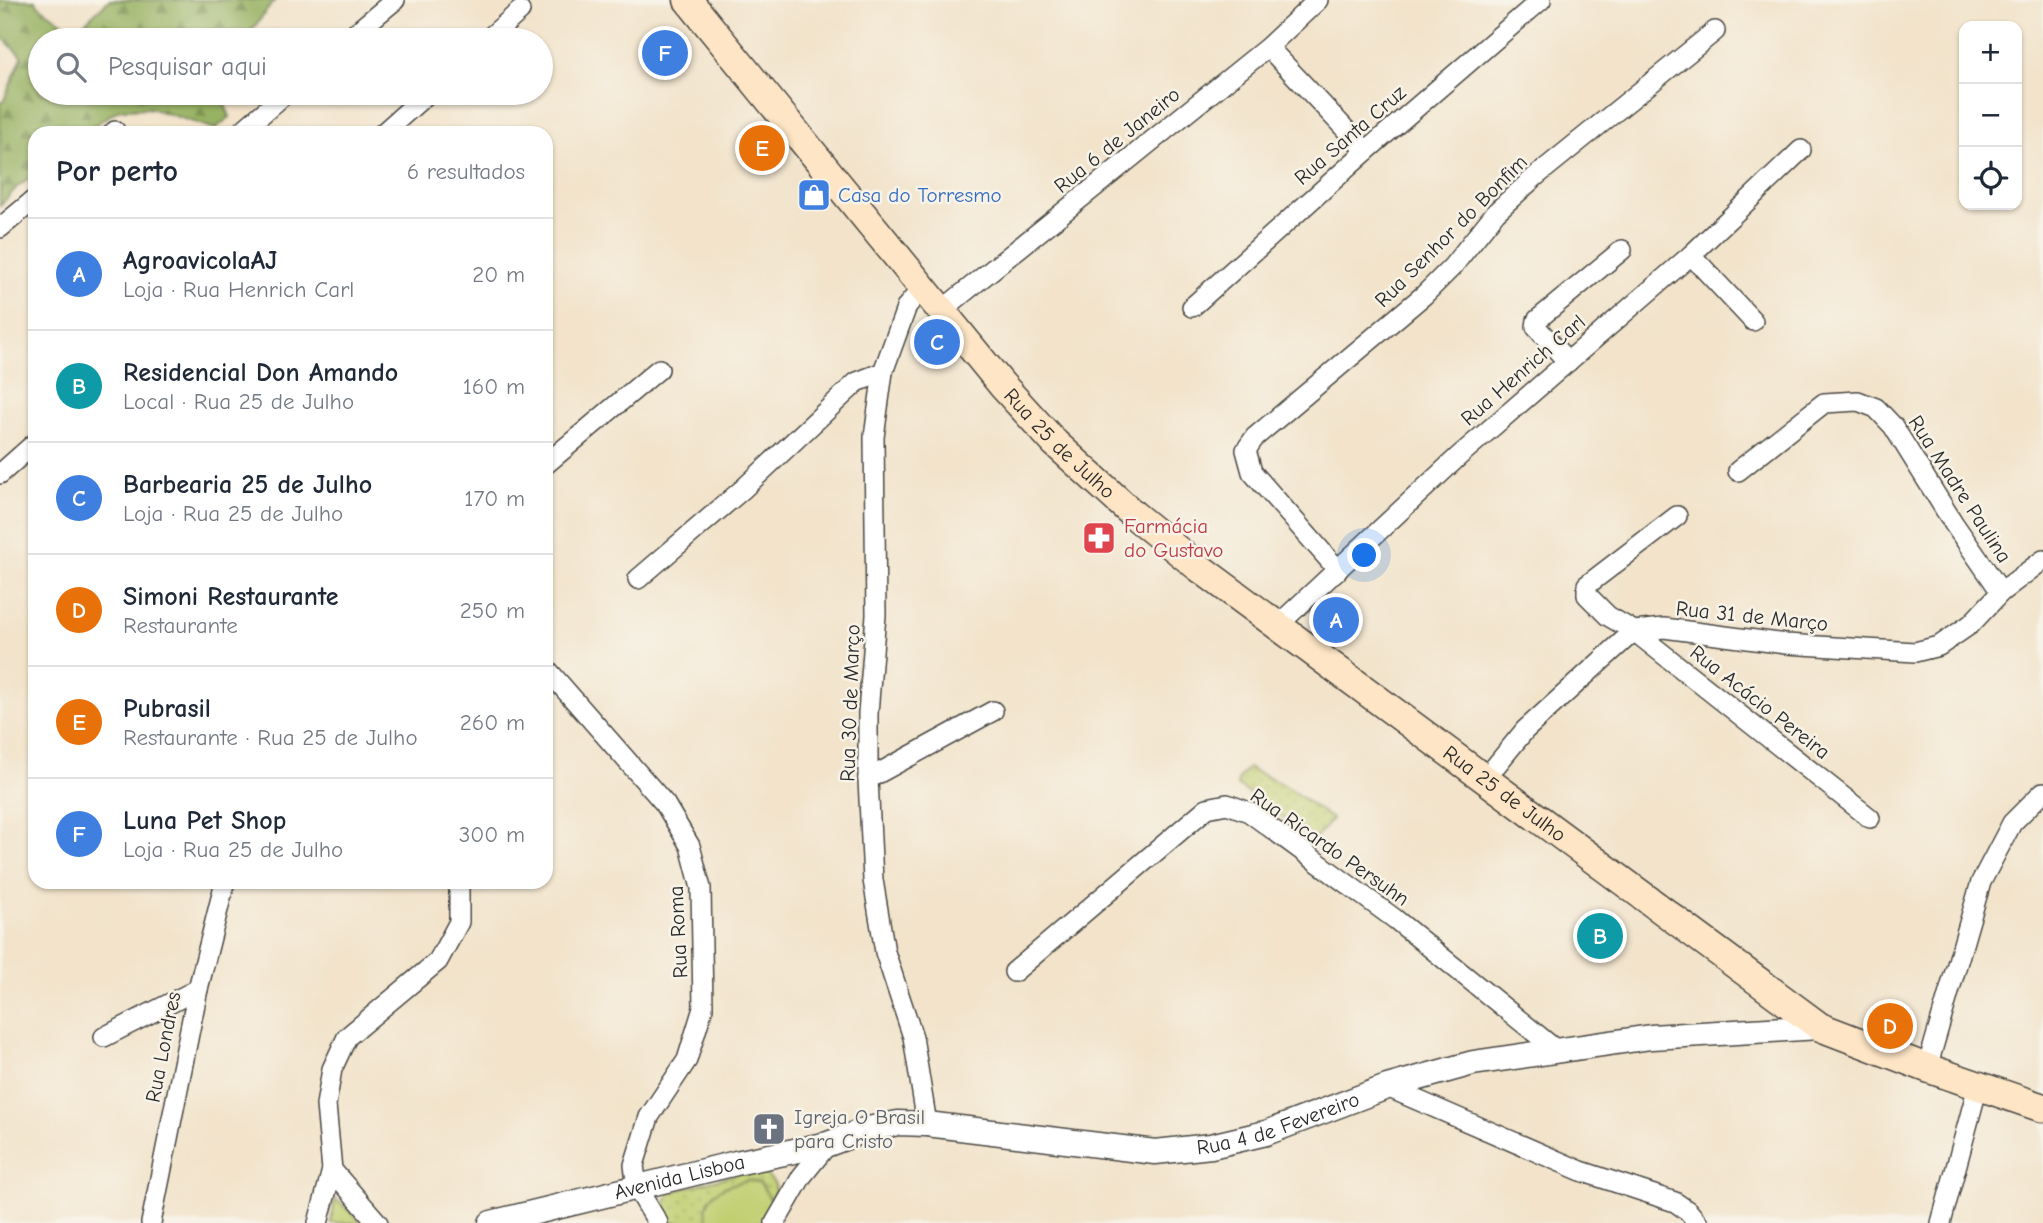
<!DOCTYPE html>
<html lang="pt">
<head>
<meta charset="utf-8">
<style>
	body { margin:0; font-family:"Comic Neue",sans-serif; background:#f6f6f7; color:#1f2937 }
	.controls { position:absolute; right:21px; top:21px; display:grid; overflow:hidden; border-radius:14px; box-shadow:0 2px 5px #0004 }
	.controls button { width:63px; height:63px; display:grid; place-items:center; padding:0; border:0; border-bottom:2px solid #e0e1e3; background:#fff; color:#1f2937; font:35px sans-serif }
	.you { position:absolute; left:1365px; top:556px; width:24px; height:24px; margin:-18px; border:5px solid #fff; border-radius:50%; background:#1a73e8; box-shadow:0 0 0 10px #1a73e833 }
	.badge { display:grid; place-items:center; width:46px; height:46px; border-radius:50%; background:#7c3aed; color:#fff; font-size:23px; font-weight:700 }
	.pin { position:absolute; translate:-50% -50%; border:4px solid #fff; box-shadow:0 2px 7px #0006 }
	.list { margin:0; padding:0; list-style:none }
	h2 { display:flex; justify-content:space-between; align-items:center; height:91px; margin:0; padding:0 28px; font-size:30px }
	h2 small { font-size:23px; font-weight:400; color:#747a83 }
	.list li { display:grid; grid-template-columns:46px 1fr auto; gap:21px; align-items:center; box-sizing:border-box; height:112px; padding:0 28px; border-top:2px solid #e0e1e3 }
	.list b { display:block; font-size:26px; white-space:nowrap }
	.list p { margin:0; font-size:23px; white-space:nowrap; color:#747a83 }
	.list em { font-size:23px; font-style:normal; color:#747a83 }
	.icon { flex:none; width:38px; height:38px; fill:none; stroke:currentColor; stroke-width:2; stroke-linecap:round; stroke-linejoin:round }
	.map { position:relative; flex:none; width:2043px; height:1223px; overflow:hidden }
	.search { position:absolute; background:#fff; box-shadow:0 2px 5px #0004; left:28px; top:28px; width:525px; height:77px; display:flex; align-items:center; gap:18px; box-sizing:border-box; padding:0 24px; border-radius:38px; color:#747a83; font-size:26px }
	.panel { position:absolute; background:#fff; box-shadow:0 2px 5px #0004; left:28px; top:126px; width:525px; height:763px; border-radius:21px }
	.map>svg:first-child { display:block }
	.grass { fill:url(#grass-tufts); stroke:#767d4e; stroke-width:2 }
	.forest { fill:url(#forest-firs); stroke:#626e47; stroke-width:2 }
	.park { fill:url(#park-dots); stroke:#767d4e; stroke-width:2 }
	.pitch { fill:#c1cf71; stroke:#767d4e; stroke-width:2 }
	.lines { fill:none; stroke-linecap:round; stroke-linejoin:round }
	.minor-casing { stroke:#494743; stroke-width:22 }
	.tertiary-casing { stroke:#494743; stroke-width:27 }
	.secondary-casing { stroke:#494743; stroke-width:31 }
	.minor { stroke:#fff; stroke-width:19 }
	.tertiary { stroke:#fff; stroke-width:24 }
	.secondary { stroke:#fde5c5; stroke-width:28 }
	.labels { text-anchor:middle; stroke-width:5; stroke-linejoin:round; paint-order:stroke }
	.street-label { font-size:21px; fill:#2b2b2b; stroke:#f7f3e8 }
	.shop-label { font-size:21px; fill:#366cbe; stroke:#f7f3e8; text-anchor:start }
	.health-label { font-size:21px; fill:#be3a42; stroke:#f7f3e8; text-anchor:start }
	.worship-label { font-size:21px; fill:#5b616d; stroke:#f7f3e8; text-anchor:start }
</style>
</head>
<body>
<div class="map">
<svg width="2043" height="1223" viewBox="0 0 2043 1223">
	<defs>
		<pattern id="grass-tufts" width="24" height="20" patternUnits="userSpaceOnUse" patternTransform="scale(1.75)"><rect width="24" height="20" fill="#c1cf71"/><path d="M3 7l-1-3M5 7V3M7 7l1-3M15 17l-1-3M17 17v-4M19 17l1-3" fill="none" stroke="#a6b262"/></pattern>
		<pattern id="forest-firs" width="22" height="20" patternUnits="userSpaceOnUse" patternTransform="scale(1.75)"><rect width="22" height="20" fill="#98b263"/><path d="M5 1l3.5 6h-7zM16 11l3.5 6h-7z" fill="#7c9152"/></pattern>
		<pattern id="park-dots" width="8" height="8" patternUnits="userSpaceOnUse" patternTransform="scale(1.75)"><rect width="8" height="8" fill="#c1cf71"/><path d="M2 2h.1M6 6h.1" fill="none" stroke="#a6b262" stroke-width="1.8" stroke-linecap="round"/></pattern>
	</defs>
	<rect width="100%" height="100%" fill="#f7f3e8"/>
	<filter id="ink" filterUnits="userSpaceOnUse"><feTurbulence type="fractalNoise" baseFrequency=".0143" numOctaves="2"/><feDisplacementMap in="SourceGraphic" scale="14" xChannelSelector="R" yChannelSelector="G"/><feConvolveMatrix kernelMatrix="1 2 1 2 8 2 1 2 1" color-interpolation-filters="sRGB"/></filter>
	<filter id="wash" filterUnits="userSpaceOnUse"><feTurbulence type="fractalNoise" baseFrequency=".00686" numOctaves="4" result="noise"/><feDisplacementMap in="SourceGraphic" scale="28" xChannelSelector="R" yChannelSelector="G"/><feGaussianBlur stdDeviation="1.57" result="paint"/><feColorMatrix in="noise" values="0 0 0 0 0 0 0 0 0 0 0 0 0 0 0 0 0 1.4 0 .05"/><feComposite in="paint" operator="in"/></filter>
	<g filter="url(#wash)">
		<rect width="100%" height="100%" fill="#f2e3ca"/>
		<!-- grass -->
		<polygon class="grass" points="335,1199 364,1223 331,1223"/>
		<!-- forest -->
		<polygon class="forest" points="0,0 35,0 39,6 72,29 81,26 109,0 275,0 244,40 40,40 40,93 220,93 230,117 215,129 150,108 120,109 82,133 35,133 35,175 17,187 0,206 0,102 4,100 22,57 0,35"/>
		<!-- park -->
		<g class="park">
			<polygon points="1248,768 1284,785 1332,819 1314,840 1237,785 1239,778"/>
			<path d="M 751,1170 L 763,1171 L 775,1184 L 775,1194 L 761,1223 L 668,1223 C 660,1213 665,1202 670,1192 Z"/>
		</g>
		<!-- pitch -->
		<path class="pitch" d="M 749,1180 L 760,1183 L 772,1202 L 761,1223 L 708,1223 C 700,1194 723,1185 749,1180 Z"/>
	</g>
	<g filter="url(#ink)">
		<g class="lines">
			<defs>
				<g id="minor">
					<polyline points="347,40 395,0"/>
					<polyline points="487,40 520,11"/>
					<polyline points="1268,47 1366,151"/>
					<polyline points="113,133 115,131"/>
					<polyline points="240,133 286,93"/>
					<polyline points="383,133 428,93"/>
					<polyline points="0,228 35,199"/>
					<polyline points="1691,255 1753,321"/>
					<polyline points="922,288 907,306 883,372 874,437 876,615 868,713 868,779 873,880 885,952 913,1037 927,1124"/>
					<polyline points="1192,307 1366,151 1541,0"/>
					<polyline points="941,311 1268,47 1318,0"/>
					<polyline points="1568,362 1536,327 1537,320 1622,250"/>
					<polyline points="546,464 659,369"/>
					<polyline points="1738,471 1824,403 1858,401 1876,408 1893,426 1954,524 2001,592"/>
					<polyline points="0,474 35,443"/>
					<polyline points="1677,516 1587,585 1587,595 1608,616 1634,631 1870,818"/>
					<polyline points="1338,570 1252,472 1246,450 1255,437 1424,295 1452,267 1496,212 1536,176 1715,31"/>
					<polyline points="638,579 743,489 857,382 883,372"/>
					<polyline points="1277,626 1459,456 1691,255 1801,150"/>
					<polyline points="546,668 665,804 690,846 701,888 703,1008 687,1060 649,1117 634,1165 637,1188 658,1223"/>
					<polyline points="868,779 993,711"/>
					<polyline points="1485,779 1525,730 1634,631 1664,628 1786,644 1915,652 1939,646 1971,624 2001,592 2043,560"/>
					<polyline points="1014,972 1207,808 1227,804 1249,812 1395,919 1555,1049"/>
					<polyline points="104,1037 198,989"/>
					<polyline points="1927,1068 1981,882 2012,823 2043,792"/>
					<polyline points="1387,1087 1581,1171 1675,1202 1688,1211 1698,1223"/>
					<polyline points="332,1170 378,1223"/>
					<polyline points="151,1223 198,989 225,882"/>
					<polyline points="318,1223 332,1170 326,1105 332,1069 347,1037 438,961 459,922 459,882"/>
					<polyline points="775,1223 802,1176 828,1144"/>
					<polyline points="1941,1223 1978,1086"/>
				</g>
				<g id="tertiary">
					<path id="s1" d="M 491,1223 L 736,1163 L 828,1144 L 868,1129 L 898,1123 L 927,1124 L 1155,1152 L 1211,1146 L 1266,1133 L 1387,1087 L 1473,1063 L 1651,1037 L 1820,1027"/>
				</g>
				<g id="secondary">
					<path id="s2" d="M 688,0 L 1002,385 L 1055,443 L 1134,515 L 1197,566 L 1820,1027 L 1927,1068 L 2043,1108"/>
				</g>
			</defs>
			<!-- minor casing -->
			<use href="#minor" class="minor-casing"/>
			<!-- tertiary casing -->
			<use href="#tertiary" class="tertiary-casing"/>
			<!-- secondary casing -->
			<use href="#secondary" class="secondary-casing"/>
			<!-- minor -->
			<use href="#minor" class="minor"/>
			<!-- tertiary -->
			<use href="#tertiary" class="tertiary"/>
			<!-- secondary -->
			<use href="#secondary" class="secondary"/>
		</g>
	</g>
	<!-- icons -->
	<defs>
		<symbol id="shop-square" viewBox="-11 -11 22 22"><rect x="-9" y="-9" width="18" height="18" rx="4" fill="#3f7fe0" stroke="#f7f3e8"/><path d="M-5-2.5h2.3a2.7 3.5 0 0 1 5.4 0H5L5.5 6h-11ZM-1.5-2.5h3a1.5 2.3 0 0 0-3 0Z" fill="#fff"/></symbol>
		<symbol id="pharmacy-square" viewBox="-11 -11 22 22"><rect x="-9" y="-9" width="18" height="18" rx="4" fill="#e0444e" stroke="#f7f3e8"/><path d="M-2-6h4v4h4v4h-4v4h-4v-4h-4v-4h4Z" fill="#fff"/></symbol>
		<symbol id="church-square" viewBox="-11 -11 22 22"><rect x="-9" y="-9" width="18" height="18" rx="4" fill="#6b7280" stroke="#f7f3e8"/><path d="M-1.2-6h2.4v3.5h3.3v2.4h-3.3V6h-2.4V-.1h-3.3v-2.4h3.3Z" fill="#fff"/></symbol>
	</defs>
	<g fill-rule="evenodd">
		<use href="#shop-square" x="795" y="176" width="38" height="38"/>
		<use href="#pharmacy-square" x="1080" y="519" width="38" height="38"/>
		<use href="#church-square" x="750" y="1110" width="38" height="38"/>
	</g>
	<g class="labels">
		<!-- street labels -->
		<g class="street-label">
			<text transform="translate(1350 135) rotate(-41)" y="7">Rua Santa Cruz</text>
			<text transform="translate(1117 140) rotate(-39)" y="7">Rua 6 de Janeiro</text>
			<text transform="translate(1451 231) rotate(-45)" y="7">Rua Senhor do Bonfim</text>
			<text transform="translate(1523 370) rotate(-41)" y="7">Rua Henrich Carl</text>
			<text dy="7" stroke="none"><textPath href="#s2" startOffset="579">Rua 25 de Julho</textPath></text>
			<text transform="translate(1960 489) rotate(57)" y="7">Rua Madre Paulina</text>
			<text transform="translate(1752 616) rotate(6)" y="7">Rua 31 de Março</text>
			<text transform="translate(1760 702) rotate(38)" y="7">Rua Acácio Pereira</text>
			<text transform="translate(850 703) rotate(-88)" y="7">Rua 30 de Março</text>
			<text dy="7" stroke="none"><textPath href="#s2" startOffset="1146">Rua 25 de Julho</textPath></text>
			<text transform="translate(1330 847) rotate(35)" y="7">Rua Ricardo Persuhn</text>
			<text transform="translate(678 932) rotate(-93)" y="7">Rua Roma</text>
			<text transform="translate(163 1047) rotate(-79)" y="7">Rua Londres</text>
			<text dy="7" stroke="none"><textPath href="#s1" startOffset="805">Rua 4 de Fevereiro</textPath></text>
			<text dy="7" stroke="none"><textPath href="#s1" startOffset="194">Avenida Lisboa</textPath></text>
		</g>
		<!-- shop labels -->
		<g class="shop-label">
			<text x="838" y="202">Casa do Torresmo</text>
		</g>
		<!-- health labels -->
		<g class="health-label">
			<text x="1124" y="533">Farmácia<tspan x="1124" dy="24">do Gustavo</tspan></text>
		</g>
		<!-- worship labels -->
		<g class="worship-label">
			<text x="794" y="1124">Igreja O Brasil<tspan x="794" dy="24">para Cristo</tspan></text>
		</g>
	</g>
</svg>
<div class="controls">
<button>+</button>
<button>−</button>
<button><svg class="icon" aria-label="locate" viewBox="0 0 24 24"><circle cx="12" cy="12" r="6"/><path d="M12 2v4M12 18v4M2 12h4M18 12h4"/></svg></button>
</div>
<div class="you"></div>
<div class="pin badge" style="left:1336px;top:620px;background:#3f7fe0">A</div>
<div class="pin badge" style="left:1600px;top:936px;background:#0f9aa8">B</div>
<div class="pin badge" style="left:937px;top:342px;background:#3f7fe0">C</div>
<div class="pin badge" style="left:1890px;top:1026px;background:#e8710a">D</div>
<div class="pin badge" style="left:762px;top:148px;background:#e8710a">E</div>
<div class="pin badge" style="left:665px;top:53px;background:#3f7fe0">F</div>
<div class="search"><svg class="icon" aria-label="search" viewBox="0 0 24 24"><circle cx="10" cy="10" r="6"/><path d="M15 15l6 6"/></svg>Pesquisar aqui</div>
<section class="panel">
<h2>Por perto<small>6 resultados</small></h2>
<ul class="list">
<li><span class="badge" style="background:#3f7fe0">A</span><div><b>AgroavicolaAJ</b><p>Loja · Rua Henrich Carl</p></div><em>20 m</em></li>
<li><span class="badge" style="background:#0f9aa8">B</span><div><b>Residencial Don Amando</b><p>Local · Rua 25 de Julho</p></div><em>160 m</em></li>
<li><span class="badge" style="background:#3f7fe0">C</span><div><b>Barbearia 25 de Julho</b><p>Loja · Rua 25 de Julho</p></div><em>170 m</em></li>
<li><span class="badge" style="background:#e8710a">D</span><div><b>Simoni Restaurante</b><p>Restaurante</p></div><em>250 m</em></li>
<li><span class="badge" style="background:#e8710a">E</span><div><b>Pubrasil</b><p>Restaurante · Rua 25 de Julho</p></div><em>260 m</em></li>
<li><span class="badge" style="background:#3f7fe0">F</span><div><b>Luna Pet Shop</b><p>Loja · Rua 25 de Julho</p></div><em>300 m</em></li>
</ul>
</section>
</div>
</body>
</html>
